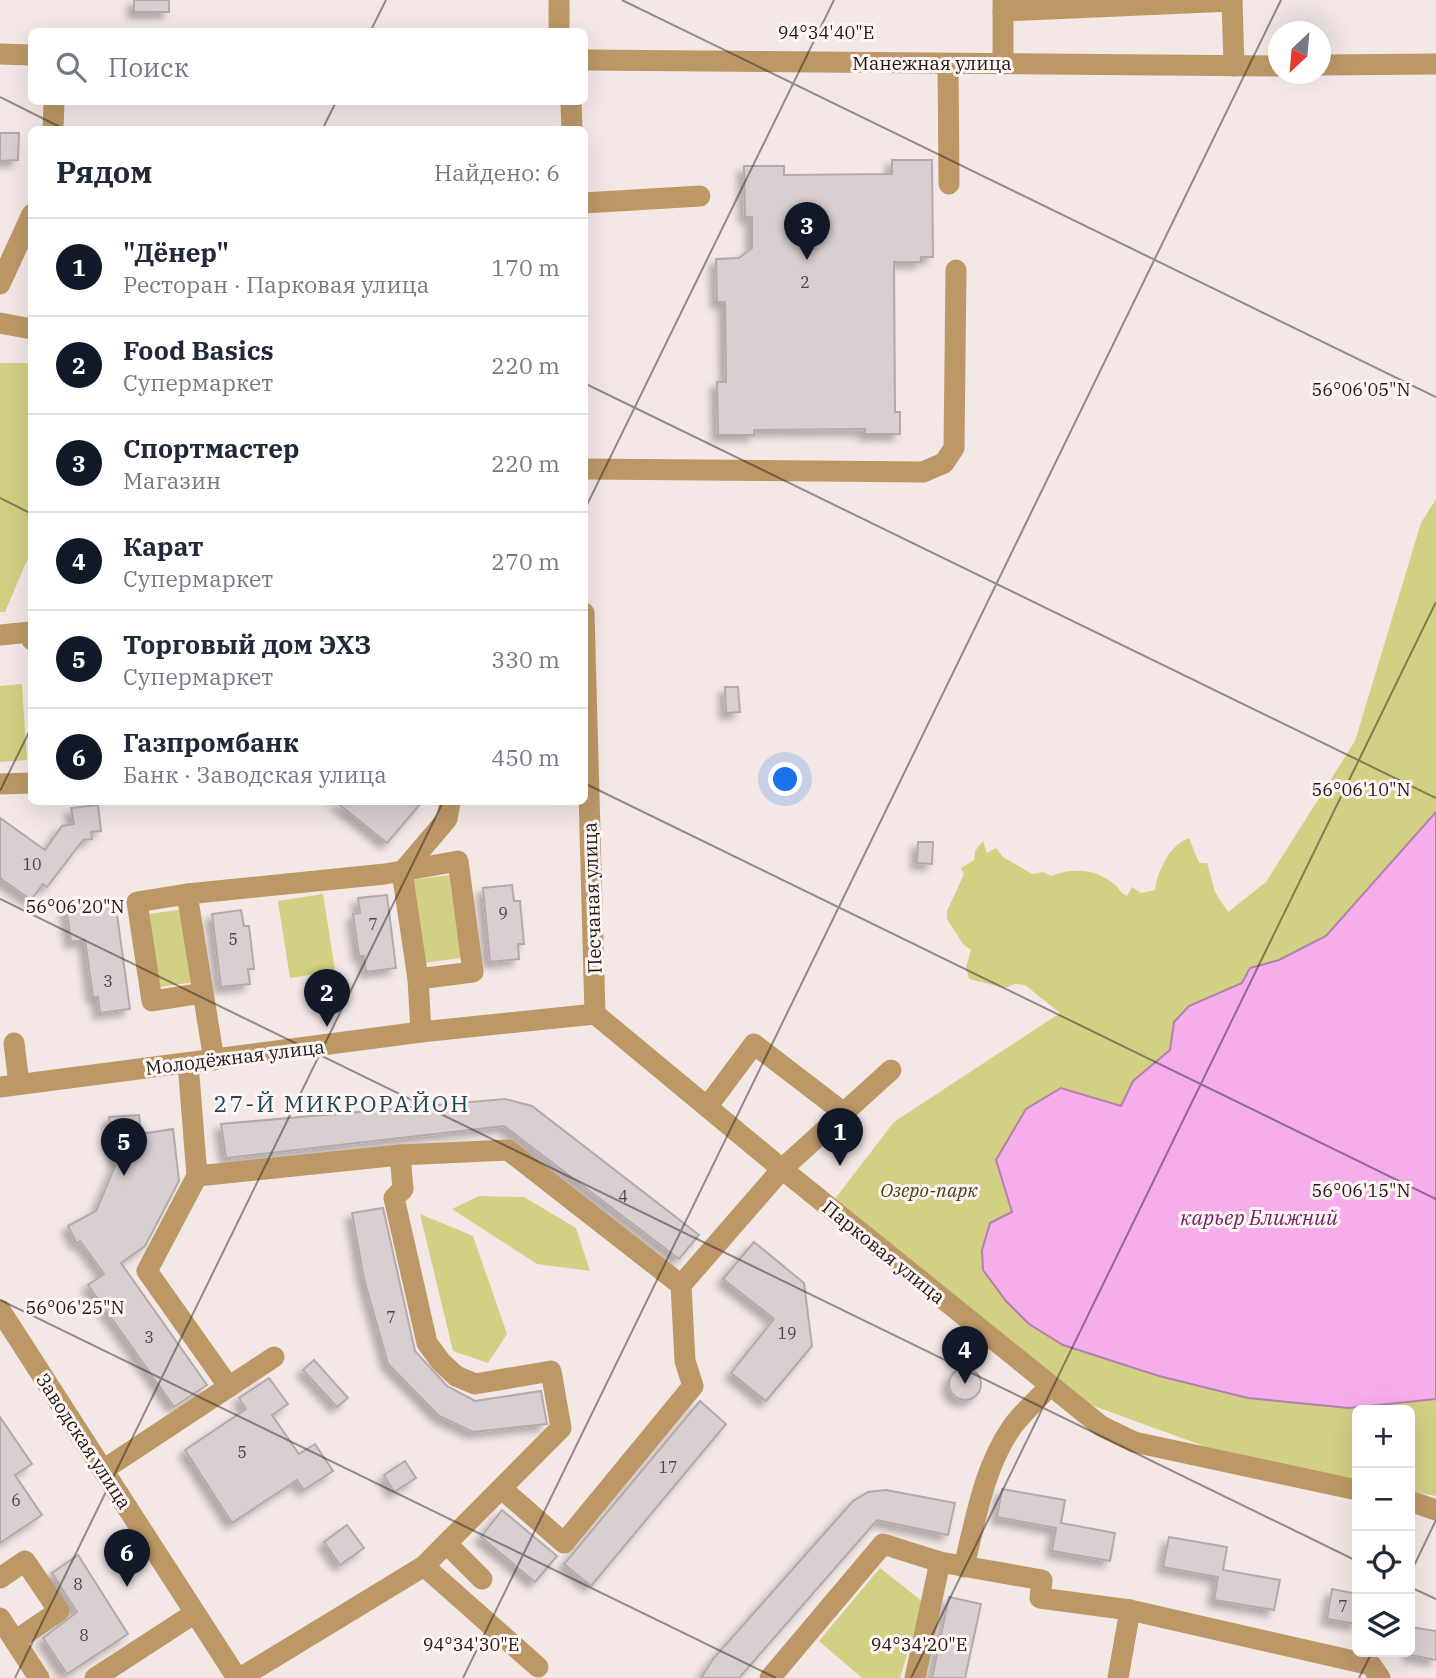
<!DOCTYPE html>
<html lang="ru">
<head>
<meta charset="utf-8">
<style>
	body { margin:0; font-family:"IBM Plex Serif",serif; background:#f6f6f7; color:#1f2937 }
	.controls { position:absolute; right:21px; bottom:21px; display:grid; overflow:hidden; border-radius:10px; box-shadow:0 7px 28px #0002 }
	.controls button { width:63px; height:63px; display:grid; place-items:center; padding:0; border:0; border-bottom:2px solid #e0e1e3; background:#fff; color:#1f2937; font:35px sans-serif }
	.compass { position:absolute; left:1268px; top:21px; width:63px; height:63px; border-radius:50%; background:#fff; box-shadow:0 7px 28px #0002; rotate:206deg }
	.you { position:absolute; left:786px; top:780px; width:24px; height:24px; margin:-18px; border:5px solid #fff; border-radius:50%; background:#1a73e8; box-shadow:0 0 0 10px #1a73e833 }
	.badge { display:grid; place-items:center; width:46px; height:46px; border-radius:50%; background:#111827; color:#fff; font-size:23px; font-weight:700 }
	.pin { position:absolute; translate:-50% -58px; filter:drop-shadow(0 2px 4px #0008) }
	.pin::after { content:''; position:absolute; top:37px; width:24px; height:21px; background:inherit; clip-path:polygon(0 0,100% 0,50% 100%) }
	.list { margin:0; padding:0; list-style:none }
	h2 { display:flex; justify-content:space-between; align-items:center; height:91px; margin:0; padding:0 28px; font-size:30px }
	h2 small { font-size:23px; font-weight:400; color:#747a83 }
	.list li { display:grid; grid-template-columns:46px 1fr auto; gap:21px; align-items:center; box-sizing:border-box; height:98px; padding:0 28px; border-top:2px solid #e0e1e3 }
	.list b { display:block; font-size:26px; white-space:nowrap }
	.list p { margin:0; font-size:23px; white-space:nowrap; color:#747a83 }
	.list em { font-size:23px; font-style:normal; color:#747a83 }
	.icon { flex:none; width:38px; height:38px; fill:none; stroke:currentColor; stroke-width:2; stroke-linecap:round; stroke-linejoin:round }
	.map { position:relative; flex:none; width:1436px; height:1678px; overflow:hidden }
	.search { position:absolute; background:#fff; box-shadow:0 7px 28px #0002; left:28px; top:28px; width:560px; height:77px; display:flex; align-items:center; gap:18px; box-sizing:border-box; padding:0 24px; border-radius:10px; color:#747a83; font-size:26px }
	.panel { position:absolute; background:#fff; box-shadow:0 7px 28px #0002; left:28px; top:126px; width:560px; height:679px; border-radius:10px }
	.map>svg:first-child { display:block }
	.green { fill:#d2d083 }
	.water { fill:#f5adec; stroke:#b481ac; stroke-width:2 }
	.building { fill:#d9ced0; stroke:#b4a9ab; stroke-width:2; filter:url(#shadow) }
	.lines { fill:none; stroke-linecap:round; stroke-linejoin:round }
	.minor { stroke:#bd9867; stroke-width:21 }
	.ticks { fill:none; stroke:#1d1918; stroke-width:2; stroke-opacity:0.45 }
	.labels { text-anchor:middle; stroke-width:6; stroke-linejoin:round; paint-order:stroke }
	.number-label { font-size:16px; fill:#4c4646 }
	.street-label { font-size:19px; fill:#1d1918; stroke:#fff6f3 }
	.park-label { font-size:19px; font-style:italic; fill:#43411a; stroke:#fff6f3 }
	.water-label { font-size:21px; font-style:italic; fill:#711f6b; stroke:#fff6f3 }
	.quarter-label { font-size:23px; letter-spacing:2px; fill:#18475b; stroke:#fff6f3 }
	.ticks-label { font-size:18px; text-anchor:middle; fill:#1d1918; stroke:#fff6f3; stroke-width:6; stroke-linejoin:round; paint-order:stroke }
</style>
</head>
<body>
<div class="map">
<svg width="1436" height="1678" viewBox="0 0 1436 1678">
	<defs>
		<filter id="shadow"><feDropShadow dx="-6" dy="6" stdDeviation="3.5" flood-color="#0004"/></filter>
	</defs>
	<rect width="100%" height="100%" fill="#f3e8e5"/>
	<!-- green -->
	<g class="green">
		<polygon points="0,363 32,363 31,551 5,612 0,612"/>
		<path d="M 1436,499 L 1436,812 L 1326,936 L 1279,960 L 1250,968 L 1242,983 L 1189,1006 L 1174,1022 L 1170,1050 L 1133,1081 L 1121,1106 L 1061,1088 L 996,1160 L 1012,1212 L 1006,1301 L 1029,1324 L 1063,1345 L 1159,1376 L 1349,1408 L 1436,1399 L 1436,1496 L 1410,1491 L 1410,1410 L 1357,1410 L 1357,1481 L 1212,1449 L 1091,1405 L 831,1204 L 894,1122 L 1060,1013 L 1025,985 L 1015,984 L 1005,988 L 969,979 L 966,967 L 971,950 L 963,944 L 947,919 L 947,911 L 964,874 L 961,868 L 974,860 L 975,851 L 983,841 L 987,853 L 996,848 L 1003,857 L 1032,874 L 1043,872 L 1051,876 C 1072,868 1096,868 1115,885 C 1120,889 1120,893 1127,896 L 1132,887 L 1141,893 L 1155,890 C 1157,872 1170,844 1189,838 L 1199,863 L 1207,863 L 1215,892 L 1228,912 L 1266,882 L 1355,741 L 1421,523 Z"/>
		<polygon points="22,684 27,760 0,762 0,686"/>
		<polygon points="449,875 461,958 422,963 411,880"/>
		<polygon points="323,894 335,971 290,978 278,901"/>
		<polygon points="184,909 195,982 159,987 149,914"/>
		<polygon points="479,1196 524,1197 576,1228 590,1271 537,1264 452,1209"/>
		<polygon points="420,1214 473,1236 507,1334 488,1363 453,1351"/>
		<polygon points="880,1568 923,1602 900,1678 862,1678 819,1641"/>
	</g>
	<!-- water -->
	<polygon class="water" points="1436,812 1436,1399 1349,1408 1248,1398 1159,1376 1063,1345 1029,1324 1006,1301 983,1270 982,1250 990,1223 1012,1212 996,1160 1026,1109 1061,1088 1121,1106 1133,1081 1170,1050 1174,1022 1189,1006 1242,983 1250,968 1279,960 1326,936"/>
	<!-- building -->
	<g class="building">
		<rect x="134" y="0" width="35" height="12"/>
		<polygon points="0,133 19,133 18,160 0,161"/>
		<polygon points="892,160 932,160 933,257 921,257 921,262 894,262 895,412 900,412 900,434 865,434 865,429 754,430 754,435 718,435 717,382 726,382 725,302 717,302 716,259 739,258 752,248 752,217 745,217 744,166 784,166 784,175 892,174"/>
		<polygon points="725,687 738,687 740,712 726,713"/>
		<polygon points="336,802 422,802 387,843"/>
		<polygon points="98,805 101,831 91,832 92,839 83,840 47,887 43,884 31,900 0,878 0,818 45,850 62,826 74,824 71,808"/>
		<polygon points="918,842 933,842 932,864 917,863"/>
		<polygon points="512,885 514,901 520,901 524,944 518,944 519,959 490,962 483,888"/>
		<polygon points="387,895 396,968 366,972 364,956 359,956 353,914 360,913 358,898"/>
		<polygon points="115,900 130,1009 100,1013 98,997 93,997 85,940 71,942 66,907"/>
		<polygon points="241,910 244,926 249,926 254,969 248,969 250,984 221,987 212,914"/>
		<polygon points="505,1099 532,1106 699,1235 679,1259 504,1126 226,1158 221,1124"/>
		<polygon points="139,1115 141,1134 173,1129 179,1181 145,1246 121,1263 207,1385 174,1407 88,1285 104,1274 80,1241 77,1244 68,1226 96,1211 116,1164 109,1117"/>
		<polygon points="383,1208 415,1351 447,1386 475,1401 541,1391 547,1424 473,1432 439,1416 388,1364 364,1279 352,1213"/>
		<polygon points="754,1242 804,1283 812,1346 766,1401 731,1373 774,1319 723,1279"/>
		<polygon points="314,1360 348,1398 337,1407 303,1370"/>
		<circle cx="965" cy="1384" r="16"/>
		<polygon points="269,1378 288,1404 272,1415 299,1454 315,1444 333,1471 304,1490 297,1480 232,1523 185,1450 246,1409 239,1398"/>
		<polygon points="700,1401 726,1424 591,1586 564,1564"/>
		<polygon points="0,1417 32,1464 15,1475 42,1515 0,1543"/>
		<polygon points="405,1461 416,1478 394,1492 384,1475"/>
		<polygon points="1002,1489 1065,1500 1061,1523 1115,1533 1110,1561 1052,1551 1056,1528 997,1517"/>
		<polygon points="886,1490 955,1503 948,1535 877,1520 739,1678 701,1678 713,1659 853,1501 868,1492"/>
		<polygon points="502,1510 557,1556 535,1582 481,1537"/>
		<polygon points="347,1525 364,1548 340,1565 324,1542"/>
		<polygon points="1169,1537 1227,1547 1223,1570 1280,1580 1274,1610 1214,1600 1218,1577 1163,1567"/>
		<polygon points="78,1555 128,1634 67,1674 43,1638 77,1612 52,1573"/>
		<polygon points="1332,1589 1357,1594 1357,1624 1327,1619"/>
		<polygon points="949,1597 981,1604 965,1678 932,1678"/>
		<polygon points="1410,1627 1436,1631 1436,1660 1410,1655"/>
	</g>
	<g class="lines">
		<!-- minor -->
		<g class="minor">
			<polyline points="559,0 559,32"/>
			<polyline points="1003,11 1232,1 1234,66"/>
			<polyline points="0,54 32,55"/>
			<polyline points="584,60 1278,66"/>
			<polyline points="948,64 949,184"/>
			<polyline points="1003,64 1003,0"/>
			<polyline points="1320,65 1436,64"/>
			<polyline points="571,102 572,130"/>
			<polyline points="53,130 54,102"/>
			<polyline points="584,203 700,196"/>
			<polyline points="0,284 32,214"/>
			<polyline points="0,323 32,329"/>
			<polyline points="584,469 923,472 944,463 954,448 956,270"/>
			<polyline points="584,613 595,1014"/>
			<polyline points="0,635 30,632 32,640"/>
			<polyline points="0,784 32,783"/>
			<polyline points="187,894 385,874 458,861 473,972 418,979"/>
			<polyline points="203,993 152,1001 137,902 187,894 214,1060"/>
			<polyline points="595,1014 782,1169 1101,1426 1134,1442 1357,1490"/>
			<polyline points="421,1032 418,979 402,872 447,819 450,802"/>
			<polyline points="14,1043 19,1084"/>
			<polyline points="188,1063 197,1176 147,1271 229,1387"/>
			<polyline points="0,1087 421,1032 595,1014"/>
			<polyline points="707,1107 754,1044 844,1113"/>
			<polyline points="197,1176 400,1155 508,1150 681,1285"/>
			<polyline points="0,1310 237,1678"/>
			<polyline points="103,1470 274,1357"/>
			<polyline points="502,1489 564,1543 693,1386 685,1361 681,1285 782,1169 891,1070"/>
			<polyline points="1410,1501 1436,1510"/>
			<polyline points="447,1544 482,1579"/>
			<polyline points="424,1566 538,1667"/>
			<path d="M 964,1567 C 975,1521 984,1467 1012,1427 C 1023,1412 1037,1400 1049,1387"/>
			<polyline points="0,1578 25,1561 59,1611 15,1641"/>
			<polyline points="0,1618 39,1678"/>
			<polyline points="95,1678 195,1613"/>
			<polyline points="240,1678 424,1566 561,1428 551,1371 475,1384 456,1376 441,1362 427,1343 394,1198 403,1189 400,1155"/>
			<polyline points="770,1678 883,1544 940,1562 1042,1580 1040,1598 1130,1610 1371,1665 1380,1678"/>
			<polyline points="915,1678 940,1562"/>
			<polyline points="1118,1678 1130,1610"/>
		</g>
	</g>
	<!-- ticks -->
	<path class="ticks" d="M 622,0 L 1436,397M 370,32 L 386,0M 0,97 L 66,130M 322,130 L 336,102M 584,383 L 1436,798M 0,498 L 32,514M 584,511 L 834,0M 584,783 L 1436,1199M 0,791 L 32,726M 0,899 L 1357,1561M 0,1300 L 776,1678M 1410,1574 L 1436,1520M 1410,1587 L 1436,1599M 15,1678 L 443,802M 463,1678 L 1281,0M 911,1678 L 1436,602M 1359,1678 L 1372,1652"/>
	<g class="labels">
		<!-- number labels -->
		<g class="number-label">
			<text x="805" y="288">2</text>
			<text x="32" y="870">10</text>
			<text x="503" y="919">9</text>
			<text x="373" y="930">7</text>
			<text x="233" y="945">5</text>
			<text x="108" y="987">3</text>
			<text x="623" y="1202">4</text>
			<text x="391" y="1323">7</text>
			<text x="787" y="1339">19</text>
			<text x="149" y="1343">3</text>
			<text x="242" y="1458">5</text>
			<text x="668" y="1473">17</text>
			<text x="16" y="1506">6</text>
			<text x="78" y="1590">8</text>
			<text x="1343" y="1612">7</text>
			<text x="84" y="1641">8</text>
		</g>
		<!-- street labels -->
		<g class="street-label">
			<text x="932" y="70">Манежная улица</text>
			<text transform="translate(592 898) rotate(-92)" y="7">Песчаная улица</text>
			<text transform="translate(235 1057) rotate(-7)" y="7">Молодёжная улица</text>
			<text transform="translate(884 1252) rotate(39)" y="7">Парковая улица</text>
			<text transform="translate(84 1441) rotate(57)" y="7">Заводская улица</text>
		</g>
		<!-- park labels -->
		<g class="park-label">
			<text x="929" y="1197">Озеро-парк</text>
		</g>
		<!-- water labels -->
		<g class="water-label">
			<text x="1259" y="1225">карьер Ближний</text>
		</g>
		<!-- quarter labels -->
		<g class="quarter-label">
			<text x="342" y="1112">27-Й МИКРОРАЙОН</text>
		</g>
	</g>
	<g class="ticks-label">
		<text x="826" y="39">94°34'40"E</text>
		<text x="1361" y="396">56°06'05"N</text>
		<text x="1361" y="796">56°06'10"N</text>
		<text x="75" y="913">56°06'20"N</text>
		<text x="1361" y="1197">56°06'15"N</text>
		<text x="75" y="1314">56°06'25"N</text>
		<text x="471" y="1651">94°34'30"E</text>
		<text x="919" y="1651">94°34'20"E</text>
	</g>
</svg>
<div class="controls">
<button>+</button>
<button>−</button>
<button><svg class="icon" aria-label="locate" viewBox="0 0 24 24"><circle cx="12" cy="12" r="6"/><path d="M12 2v4M12 18v4M2 12h4M18 12h4"/></svg></button>
<button><svg class="icon" aria-label="layers" viewBox="0 0 24 24"><path d="M12 4l9 5-9 5-9-5zM3 14l9 5 9-5"/></svg></button>
</div>
<svg class="compass" viewBox="-18 -18 36 36"><path d="M0-13l5 13h-10z" fill="#e53935"/><path d="M0 13l5-13h-10z" fill="#747a83"/></svg>
<div class="you"></div>
<div class="pin badge" style="left:840px;top:1166px">1</div>
<div class="pin badge" style="left:327px;top:1027px">2</div>
<div class="pin badge" style="left:807px;top:260px">3</div>
<div class="pin badge" style="left:965px;top:1384px">4</div>
<div class="pin badge" style="left:124px;top:1176px">5</div>
<div class="pin badge" style="left:127px;top:1587px">6</div>
<div class="search"><svg class="icon" aria-label="search" viewBox="0 0 24 24"><circle cx="10" cy="10" r="6"/><path d="M15 15l6 6"/></svg>Поиск</div>
<section class="panel">
<h2>Рядом<small>Найдено: 6</small></h2>
<ul class="list">
<li><span class="badge">1</span><div><b>&quot;Дёнер&quot;</b><p>Ресторан · Парковая улица</p></div><em>170 m</em></li>
<li><span class="badge">2</span><div><b>Food Basics</b><p>Супермаркет</p></div><em>220 m</em></li>
<li><span class="badge">3</span><div><b>Спортмастер</b><p>Магазин</p></div><em>220 m</em></li>
<li><span class="badge">4</span><div><b>Карат</b><p>Супермаркет</p></div><em>270 m</em></li>
<li><span class="badge">5</span><div><b>Торговый дом ЭХЗ</b><p>Супермаркет</p></div><em>330 m</em></li>
<li><span class="badge">6</span><div><b>Газпромбанк</b><p>Банк · Заводская улица</p></div><em>450 m</em></li>
</ul>
</section>
</div>
</body>
</html>
